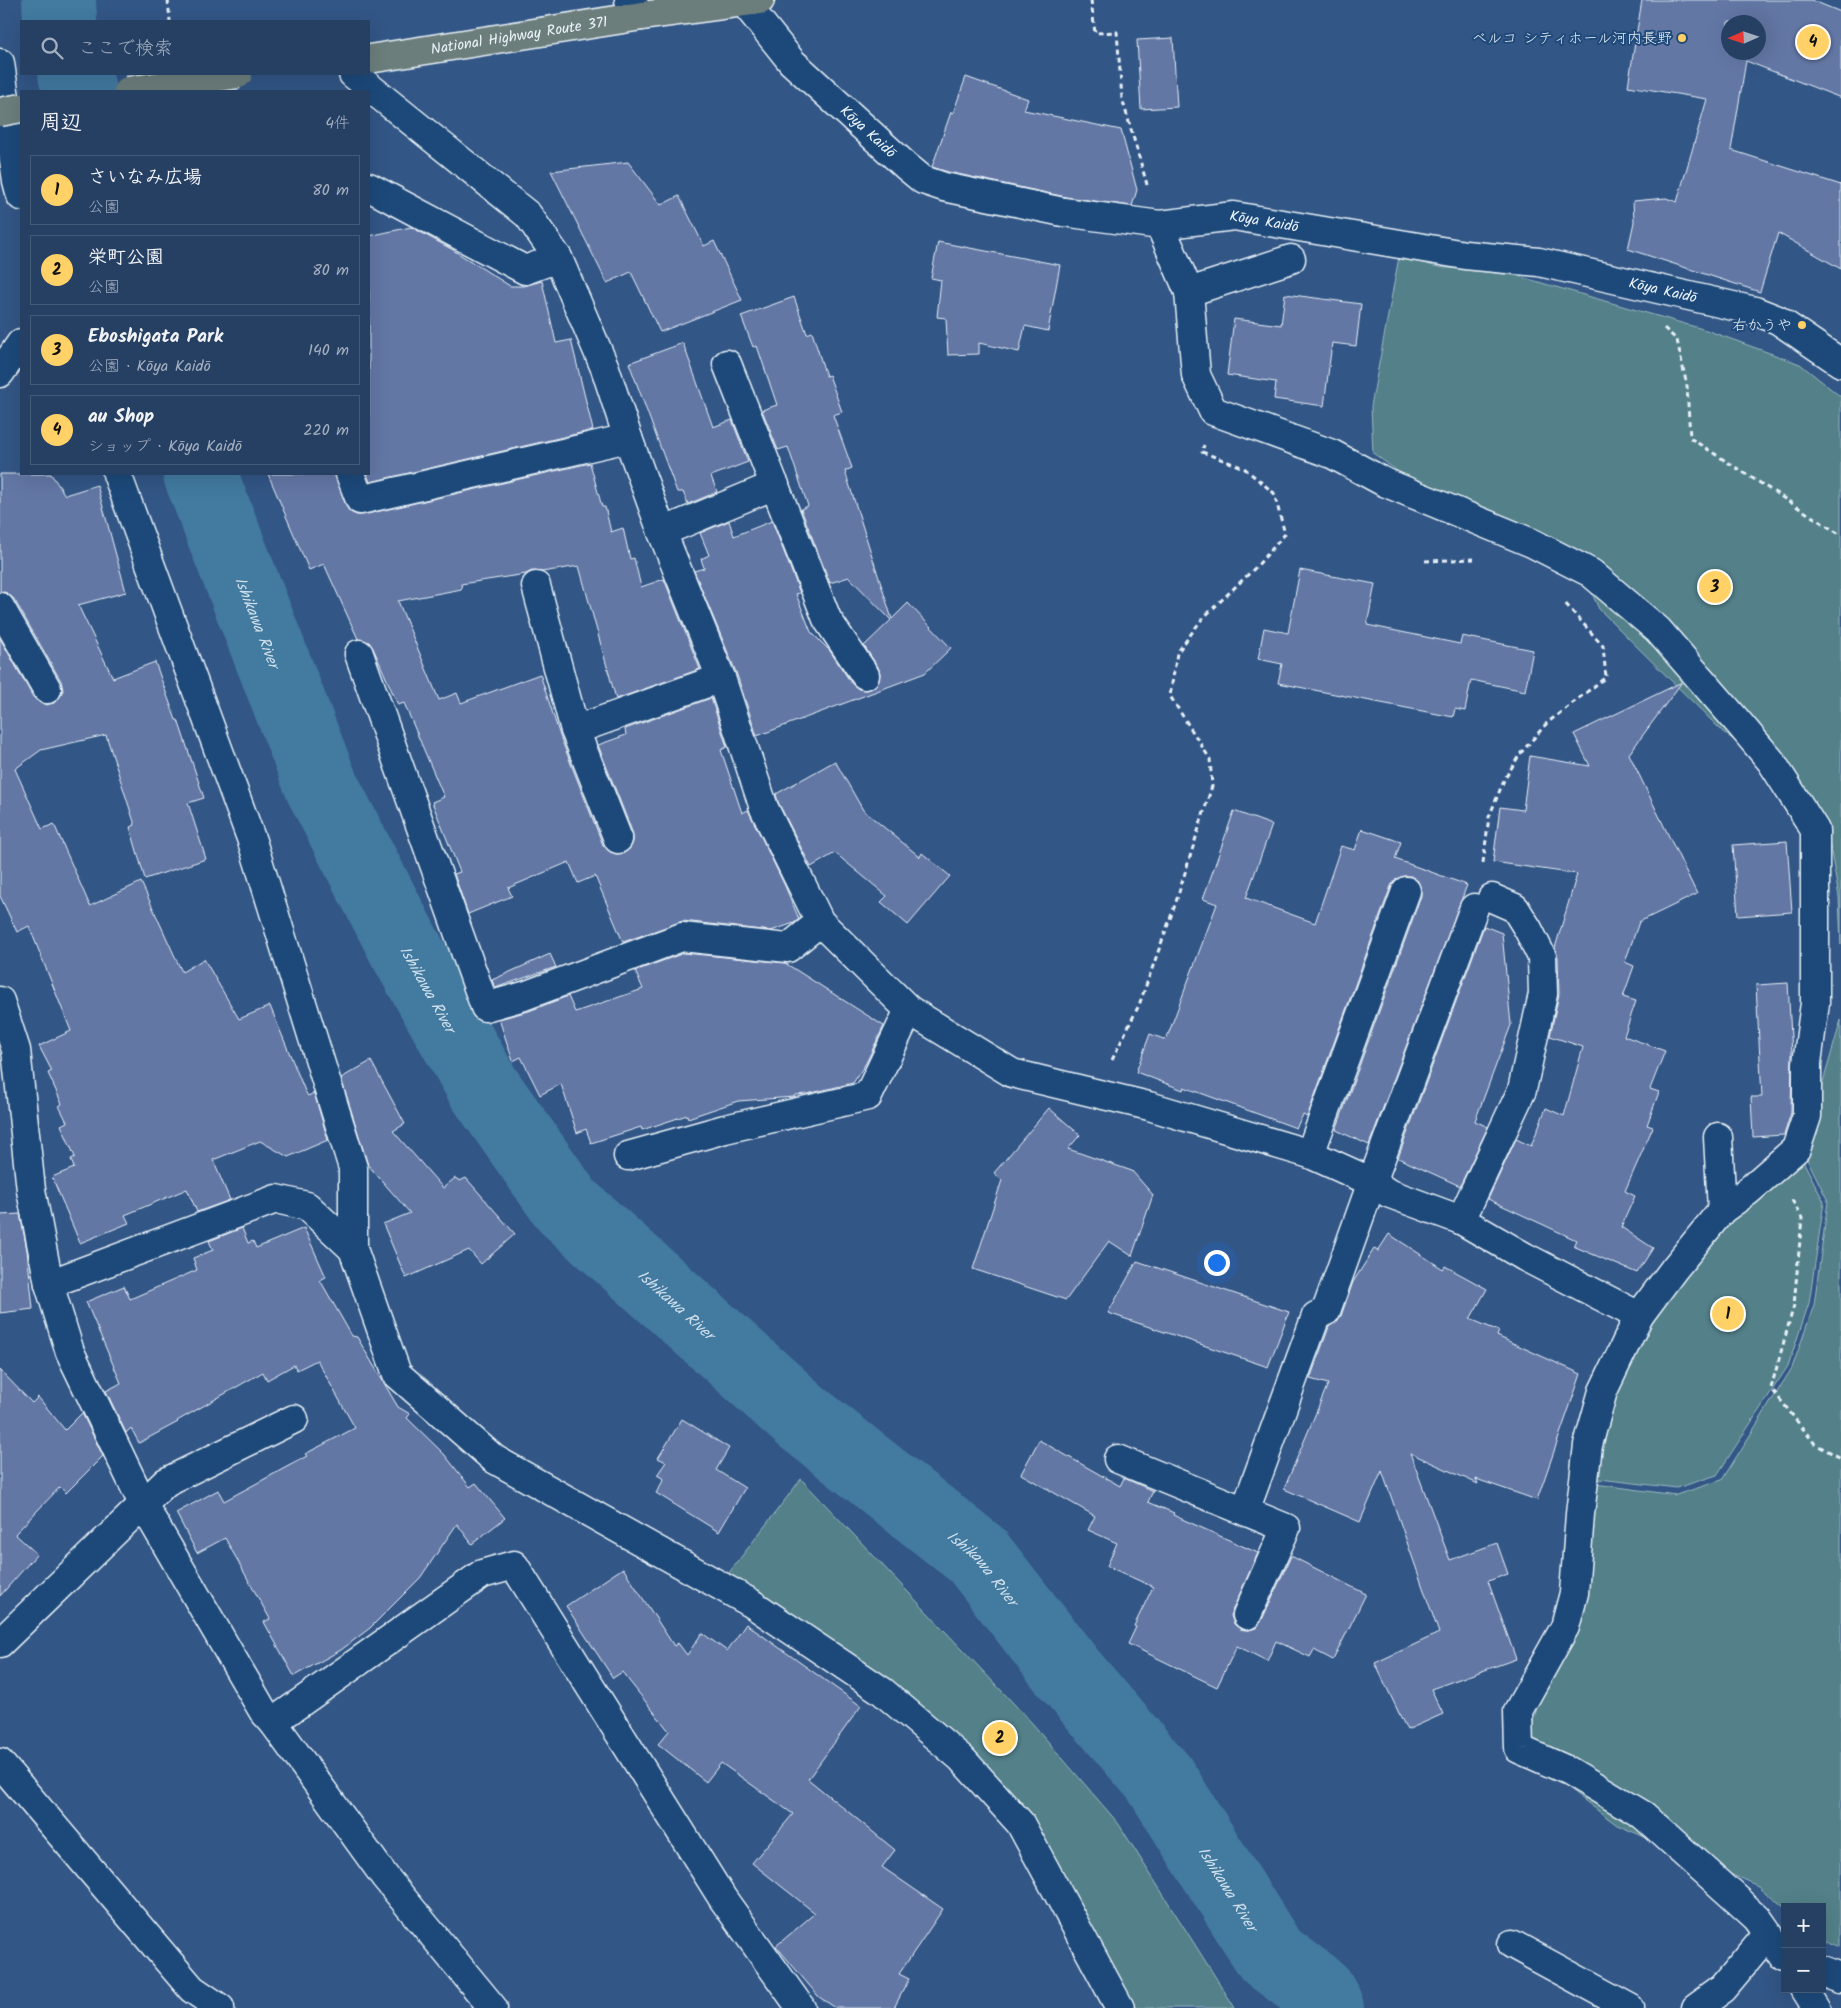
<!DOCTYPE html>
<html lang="ja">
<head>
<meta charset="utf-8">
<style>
	body { margin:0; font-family:Kalam,"Klee One",sans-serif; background:#324b6d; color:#f1f3f6 }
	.controls { position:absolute; right:15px; bottom:15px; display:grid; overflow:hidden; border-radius:0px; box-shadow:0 5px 20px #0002 }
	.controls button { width:45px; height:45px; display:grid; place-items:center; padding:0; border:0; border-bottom:1px solid #425978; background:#264064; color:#f1f3f6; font:25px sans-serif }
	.compass { position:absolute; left:1721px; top:15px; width:45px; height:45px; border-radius:50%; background:#264064; box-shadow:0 5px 20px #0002; rotate:267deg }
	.you { position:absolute; left:1216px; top:1262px; width:18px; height:18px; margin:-12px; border:4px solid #fff; border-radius:50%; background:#1a73e8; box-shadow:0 0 0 8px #1a73e833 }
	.badge { display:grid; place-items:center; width:32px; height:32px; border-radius:50%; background:#ffd166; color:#111; font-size:16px; font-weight:700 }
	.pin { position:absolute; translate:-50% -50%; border:2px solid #fff; box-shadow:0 1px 5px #0006 }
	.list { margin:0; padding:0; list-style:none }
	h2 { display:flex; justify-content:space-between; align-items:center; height:65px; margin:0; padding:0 20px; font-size:21px }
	h2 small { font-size:16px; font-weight:400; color:#a4afbf }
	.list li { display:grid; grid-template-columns:32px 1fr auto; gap:15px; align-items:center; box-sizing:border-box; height:70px; margin:0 10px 10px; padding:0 10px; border:1px solid #425978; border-radius:0px }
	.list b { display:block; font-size:19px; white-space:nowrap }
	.list p { margin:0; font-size:16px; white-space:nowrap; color:#a4afbf }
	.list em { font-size:16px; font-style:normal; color:#a4afbf }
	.icon { flex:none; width:28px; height:28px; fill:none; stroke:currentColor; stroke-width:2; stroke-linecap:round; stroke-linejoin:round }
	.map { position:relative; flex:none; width:1841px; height:2008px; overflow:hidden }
	.search { position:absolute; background:#264064; box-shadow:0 5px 20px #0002; left:20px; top:20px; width:350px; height:55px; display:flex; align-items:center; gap:12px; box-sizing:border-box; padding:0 18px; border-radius:0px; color:#a4afbf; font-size:19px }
	.panel { position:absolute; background:#264064; box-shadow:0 5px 20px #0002; left:20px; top:90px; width:350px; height:385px; border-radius:0px }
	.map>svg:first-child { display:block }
	.green { fill:#528089; stroke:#9db8c0 }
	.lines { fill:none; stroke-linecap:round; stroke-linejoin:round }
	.river { stroke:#437aa0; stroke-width:74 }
	.building { fill:#6377a5; stroke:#e8f1f8; fill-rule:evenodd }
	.minor-casing { stroke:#e8f1f8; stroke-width:31 }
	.highway-casing { stroke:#e8f1f8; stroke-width:31 }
	.path { stroke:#e8f1f8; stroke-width:3; stroke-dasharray:5 4; stroke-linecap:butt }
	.minor { stroke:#1f4a7a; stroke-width:28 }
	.highway { stroke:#6c7e7c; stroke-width:28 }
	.highway-bridge-casing { stroke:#e8f1f8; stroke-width:31; stroke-linecap:butt }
	.highway-bridge { stroke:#6c7e7c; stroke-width:28 }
	.poi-dot { fill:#ffd166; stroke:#1f4a7a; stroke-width:2 }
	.labels { text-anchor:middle; stroke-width:4; stroke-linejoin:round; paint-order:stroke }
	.street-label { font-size:15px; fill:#e8f1f8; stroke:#1f4a7a }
	.poi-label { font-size:15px; fill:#e8f1f8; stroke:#1f4a7a; text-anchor:end }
	.water-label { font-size:16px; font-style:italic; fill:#cfdfeb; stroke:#1f4a7a }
</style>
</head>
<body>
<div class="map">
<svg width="1841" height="2008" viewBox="0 0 1841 2008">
	<rect width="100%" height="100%" fill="#325686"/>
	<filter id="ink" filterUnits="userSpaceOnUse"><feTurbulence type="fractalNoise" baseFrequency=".02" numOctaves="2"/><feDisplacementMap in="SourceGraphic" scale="10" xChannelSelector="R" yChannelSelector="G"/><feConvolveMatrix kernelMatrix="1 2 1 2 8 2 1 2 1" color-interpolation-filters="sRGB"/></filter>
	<g filter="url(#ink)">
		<!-- green -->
		<g class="green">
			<polygon points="1399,257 1438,267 1514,275 1706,330 1800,364 1841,397 1841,945 1839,897 1828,835 1779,773 1723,732 1599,609 1579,565 1408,479 1373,453 1371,406"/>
			<path d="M 1841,1020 L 1841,1946 L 1822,1938 L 1822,1907 L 1785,1907 L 1785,1909 L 1758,1886 L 1617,1825 L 1523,1754 C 1552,1665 1571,1574 1588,1483 L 1676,1495 L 1722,1480 L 1792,1368 L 1814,1305 L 1828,1201 L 1803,1151 Z"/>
			<polygon points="1799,1153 1824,1202 1809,1303 1788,1366 1717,1475 1677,1488 1591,1478 1593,1446 1642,1324 1727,1213"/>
			<polygon points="801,1479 1032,1723 1118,1823 1235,2008 1133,2008 1032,1817 894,1685 728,1574"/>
		</g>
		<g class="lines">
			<!-- river -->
			<g class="river">
				<polyline points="59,0 60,21"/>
				<polyline points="75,74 79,91"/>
				<path id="s1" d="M 200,474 L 322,787 L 404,946 L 484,1088 L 567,1206 L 802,1417 L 977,1555 L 1068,1672 L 1159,1778 L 1270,1955 L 1319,1992 L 1327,2008"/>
			</g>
		</g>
		<!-- building -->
		<g class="building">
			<path d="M 1642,0 L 1811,0 L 1841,12 L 1841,98 L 1746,61 L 1731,150 L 1841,185 L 1841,269 L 1778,233 L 1760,292 L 1628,249 L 1634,222 L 1633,201 L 1666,198 L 1677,202 L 1707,99 L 1628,86 ZM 1728,22 L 1758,22 L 1758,52 L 1728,52 Z"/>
			<polygon points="1173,38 1177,107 1141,109 1137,40"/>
			<polygon points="966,77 1028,99 1024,110 1121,130 1137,190 1132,206 1066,197 948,172 932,167 951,112 953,113"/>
			<polygon points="628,162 661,205 679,196 704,246 714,241 742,300 660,332 631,272 607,283 551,171"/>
			<polygon points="411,227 453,250 510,286 524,286 542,281 556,343 571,340 593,430 370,482 367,474 369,474 369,236"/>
			<polygon points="938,242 1060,265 1048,331 1025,326 1019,352 979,343 979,354 948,355 946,318 937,317 941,280 931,278"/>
			<polygon points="1285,294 1361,304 1356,346 1332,343 1324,406 1274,399 1276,382 1227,375 1234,319 1281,325"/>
			<polygon points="794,297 807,334 812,332 826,376 829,375 842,412 833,415 852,468 845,471 892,619 908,603 951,648 925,673 757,736 736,672 694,571 704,568 701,559 709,555 700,533 729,521 734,536 772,521 800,593 796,594 811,632 830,651 852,684 859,689 867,690 873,688 879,681 880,673 878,667 864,646 891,620 849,577 830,583 801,509 808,506 788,447 778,450 762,410 777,405 757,346 753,347 741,316"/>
			<polygon points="683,343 713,427 732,420 748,462 711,476 717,492 688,504 683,492 677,492 629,363"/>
			<polygon points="590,463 602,507 605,507 611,532 623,528 630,559 634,558 641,587 664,579 700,669 616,699 579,566 542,572 532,571 526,574 461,584 462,589 398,601 439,700 457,693 461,703 540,674 560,736 603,845 609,851 616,854 624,853 630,848 633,842 633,834 598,745 626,735 625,729 711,698 727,747 721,750 742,813 748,810 785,886 799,919 794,923 771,931 683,921 623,942 595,876 578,883 569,862 508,888 512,896 468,914 454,874 460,872 432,802 444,797 404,703 398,705 373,648 369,642 358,639 324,564 309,570 268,474 335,474 346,506 350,512 357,515 363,515"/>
			<polygon points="0,474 51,474 65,495 97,485 126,592 78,605 113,678 155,662 176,720 178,720 204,798 188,803 206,859 145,879 130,827 135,825 106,735 41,750 15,769 42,829 54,824 90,906 141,882 182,972 204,959 239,1019 270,1006 305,1091 308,1096 314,1093 328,1140 288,1157 260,1141 213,1160 230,1200 197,1212 187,1189 125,1215 129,1223 80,1243 52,1177 74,1168 71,1159 75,1157 61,1125 67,1122 59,1106 62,1104 48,1073 52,1071 39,1046 71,1031 29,926 17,932 0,896 0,638 33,697 39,702 46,705 54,703 60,697 63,690 61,681 14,599 7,593 0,591"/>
			<polygon points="1300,570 1375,584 1367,625 1460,644 1462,636 1533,650 1525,691 1471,680 1465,711 1455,709 1453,717 1278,683 1282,664 1258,659 1264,628 1288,633"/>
			<polygon points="1682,682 1629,754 1697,894 1639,922 1625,962 1634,966 1623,997 1636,1001 1624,1036 1665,1051 1650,1089 1659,1092 1647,1125 1653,1127 1625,1191 1635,1196 1621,1227 1653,1248 1637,1273 1573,1246 1576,1240 1488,1199 1516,1139 1531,1146 1546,1108 1564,1116 1583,1047 1550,1036 1559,994 1558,957 1555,948 1577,874 1493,862 1500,807 1523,810 1530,756 1590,766 1574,734"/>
			<polygon points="835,761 863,810 920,857 922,853 950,876 908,925 881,902 887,896 835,853 811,867 778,802 776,794"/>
			<polygon points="1234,811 1272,825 1246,898 1315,923 1341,846 1355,850 1362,829 1401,842 1395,859 1467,885 1369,1145 1336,1130 1421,896 1421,889 1418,881 1411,876 1404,876 1396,879 1391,886 1307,1117 1303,1115 1296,1128 1184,1087 1183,1090 1136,1072 1150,1034 1166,1040 1217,904 1203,899"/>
			<polygon points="1787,841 1792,912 1738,916 1733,845"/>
			<polygon points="1484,926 1502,933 1511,1025 1475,1121 1488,1127 1460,1186 1398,1158"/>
			<polygon points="684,953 785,963 884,1026 866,1063 853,1083 807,1094 795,1095 794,1097 738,1101 688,1118 687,1115 642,1130 641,1127 591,1143 586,1129 577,1133 561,1084 540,1095 521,1057 513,1061 499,1019 529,1011 568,996 575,1012 643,989 635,971"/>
			<polygon points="550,954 556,967 495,988 492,980"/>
			<polygon points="1788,983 1792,1054 1791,1113 1784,1135 1753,1137 1751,1097 1762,1097 1756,985"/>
			<polygon points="371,1061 405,1124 393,1131 443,1188 455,1178 460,1181 466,1178 515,1234 481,1264 469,1250 406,1278 383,1224 410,1213 368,1165 341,1078"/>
			<polygon points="1049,1108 1080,1135 1068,1149 1132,1171 1153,1195 1132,1256 1109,1241 1066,1300 973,1269 1002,1180 994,1173"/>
			<polygon points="20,1214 27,1250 33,1309 0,1313 0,1215"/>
			<polygon points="242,1228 248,1243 253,1241 256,1248 304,1228 326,1277 320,1280 352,1336 357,1337 398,1407 410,1414 407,1418 444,1454 470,1487 476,1483 505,1518 472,1544 457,1524 420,1578 370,1628 341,1650 294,1676 264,1622 270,1619 225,1538 197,1553 176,1513 218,1490 224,1501 307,1456 305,1454 355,1428 317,1360 297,1370 294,1365 267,1380 263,1372 177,1421 178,1422 139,1443 131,1428 126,1433 106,1391 121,1383 86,1302 124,1286 130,1299 197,1270 193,1258 213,1250 209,1241"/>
			<polygon points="1389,1234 1443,1269 1445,1266 1487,1289 1470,1319 1499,1331 1497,1336 1581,1374 1537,1500 1476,1479 1478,1484 1410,1453 1450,1560 1497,1543 1508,1574 1488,1581 1516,1659 1431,1689 1443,1714 1407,1730 1375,1663 1439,1633 1382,1471 1360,1522 1284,1489 1328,1384 1310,1379 1329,1327 1341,1316 1353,1282 1374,1249 1378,1251"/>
			<polygon points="1137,1261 1289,1312 1268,1367 1108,1313"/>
			<polygon points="0,1370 32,1403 38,1397 65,1430 82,1413 103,1456 66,1493 60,1487 15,1534 37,1554 0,1596"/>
			<polygon points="682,1419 729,1448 716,1470 745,1488 719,1532 656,1493 664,1479 657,1475 666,1462 658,1458"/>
			<polygon points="1039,1440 1120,1486 1124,1478 1153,1491 1148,1502 1174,1513 1173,1515 1258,1553 1233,1609 1231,1616 1234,1624 1240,1629 1249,1630 1256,1628 1261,1622 1291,1556 1366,1594 1333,1660 1314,1650 1310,1657 1276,1641 1267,1661 1237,1646 1217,1687 1128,1644 1136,1627 1134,1626 1153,1587 1107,1566 1117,1543 1088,1530 1095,1516 1021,1474"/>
			<polygon points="623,1568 674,1646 678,1643 687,1655 702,1633 727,1651 746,1624 861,1706 808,1779 895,1850 882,1867 943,1909 899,1974 909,1979 894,2008 836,2008 819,1997 776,1946 815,1913 752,1863 793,1814 721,1763 706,1782 658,1744 669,1731 622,1672 613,1678 566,1606"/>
		</g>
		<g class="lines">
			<defs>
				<g id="minor">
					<polyline points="629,0 642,16"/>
					<path id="s2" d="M 744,2 L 792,62 L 906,166 L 923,180 L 944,187 L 1063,212 L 1160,225 L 1234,216 L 1465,255 L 1539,262 L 1755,311 L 1778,320 L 1841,363"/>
					<polyline points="0,63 17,181 21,196"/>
					<polyline points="353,74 528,215 558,258 605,368 628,438 662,532 721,678 764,808 820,922 909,1010 1012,1073 1149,1106 1310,1154 1372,1182 1388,1193 1461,1220 1525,1257 1639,1316 1674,1269 1722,1210 1747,1192 1796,1149 1807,1116 1807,1063 1815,1003 1815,830 1771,761 1738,722 1658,630 1591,573 1532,543 1384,482 1332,454 1213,411 1196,375 1189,292 1160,225"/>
					<polyline points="369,187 525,270 558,258"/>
					<polyline points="1189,292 1291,259"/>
					<polyline points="727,364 827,619 865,675"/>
					<polyline points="0,373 21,343"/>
					<polyline points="117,474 252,841 353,1168 353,1249 397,1374 494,1459 751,1603 882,1691 961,1758 1020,1823 1120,2008"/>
					<polyline points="350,474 360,500 628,438"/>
					<polyline points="662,532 775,485"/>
					<polyline points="536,586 575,730 618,839"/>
					<polyline points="0,607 47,689"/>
					<polyline points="359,654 485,1007 524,996 682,937 788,948 820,922"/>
					<polyline points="575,730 721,678"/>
					<polyline points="0,1001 16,1050 31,1190 49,1284 70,1352 144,1506 263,1711 273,1722 385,1877 493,2008"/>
					<polyline points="1718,1137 1722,1210"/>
					<polyline points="1310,1154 1406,891"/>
					<polyline points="628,1156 725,1129 868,1096 909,1010"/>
					<polyline points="1461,1220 1522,1090 1543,994 1542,957 1528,929 1515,908 1492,898"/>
					<polyline points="49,1284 276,1199 307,1206 353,1249"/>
					<polyline points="1639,1316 1603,1391 1588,1445 1580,1514 1574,1593 1565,1627 1518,1711 1519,1749 1569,1771 1643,1815 1757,1918 1785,1958"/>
					<polyline points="1118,1459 1286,1528 1247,1615"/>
					<polyline points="1245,1511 1316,1316 1326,1311 1372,1182 1474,908"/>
					<polyline points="0,1643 166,1482 294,1419"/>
					<polyline points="273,1722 482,1574 514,1565 723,1899 801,2008"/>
					<polyline points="0,1763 192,1989 220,2008"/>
					<polyline points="1512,1944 1630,2008"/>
					<polyline points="1822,1970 1841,1977"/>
					<polyline points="1805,1989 1817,2008"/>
					<polyline points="1696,2008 1722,1989 1768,1934"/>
				</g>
				<g id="highway">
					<path id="s3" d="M 369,59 L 642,16 L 760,0"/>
				</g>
			</defs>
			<!-- minor casing -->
			<use href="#minor" class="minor-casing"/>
			<!-- highway casing -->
			<use href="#highway" class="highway-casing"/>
			<!-- path -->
			<g class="path">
				<polyline points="168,0 170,21"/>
				<polyline points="1091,0 1095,33 1117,32 1122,98 1148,188"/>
				<polyline points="1664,328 1677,340 1687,386 1690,438 1841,535"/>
				<polyline points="1425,561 1474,559"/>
				<polyline points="1483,863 1489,817 1504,780 1520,754 1547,723 1606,677 1603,646 1564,602"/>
				<polyline points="1112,1060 1139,1005 1175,905 1212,786 1210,759 1170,696 1177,653 1202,619 1257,566 1285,534 1274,493 1244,468 1202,452 1204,445"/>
				<polyline points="1792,1200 1802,1218 1794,1305 1771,1388 1815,1444 1841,1458"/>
			</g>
			<!-- minor -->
			<use href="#minor" class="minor"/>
			<!-- highway -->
			<use href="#highway" class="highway"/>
			<defs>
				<g id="highway-bridge">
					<polyline points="128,91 238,74"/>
					<polyline points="0,112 21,108"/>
				</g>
			</defs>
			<!-- highway-bridge casing -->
			<use href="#highway-bridge" class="highway-bridge-casing"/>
			<!-- highway-bridge -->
			<use href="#highway-bridge" class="highway-bridge"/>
		</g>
	</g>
	<!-- markers -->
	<g class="poi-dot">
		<circle cx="1682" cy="38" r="5"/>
		<circle cx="1802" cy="325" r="5"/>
	</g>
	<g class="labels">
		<!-- street labels -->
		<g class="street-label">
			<text dy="5" stroke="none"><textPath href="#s3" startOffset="152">National Highway Route 371</textPath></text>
			<text dy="5" stroke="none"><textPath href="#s2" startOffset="180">Kōya Kaidō</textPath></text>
			<text dy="5" stroke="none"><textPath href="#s2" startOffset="600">Kōya Kaidō</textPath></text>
			<text dy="5" stroke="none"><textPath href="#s2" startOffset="1005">Kōya Kaidō</textPath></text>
		</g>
		<!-- poi labels -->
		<g class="poi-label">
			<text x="1672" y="43">ベルコ シティホール河内長野</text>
			<text x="1792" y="330">右かうや</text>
		</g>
		<!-- water labels -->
		<g class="water-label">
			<text dy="6" stroke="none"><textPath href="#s1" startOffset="159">Ishikawa River</textPath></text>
			<text dy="6" stroke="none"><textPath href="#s1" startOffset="564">Ishikawa River</textPath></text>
			<text dy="6" stroke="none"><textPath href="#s1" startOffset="969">Ishikawa River</textPath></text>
			<text dy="6" stroke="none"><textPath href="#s1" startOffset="1374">Ishikawa River</textPath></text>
			<text dy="6" stroke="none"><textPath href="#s1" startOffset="1779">Ishikawa River</textPath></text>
		</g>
	</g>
</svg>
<div class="controls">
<button>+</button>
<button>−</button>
</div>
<svg class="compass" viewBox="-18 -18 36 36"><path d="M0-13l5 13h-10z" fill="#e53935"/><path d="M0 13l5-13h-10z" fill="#a4afbf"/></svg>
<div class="you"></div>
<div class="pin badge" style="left:1728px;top:1314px">1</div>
<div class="pin badge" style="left:1000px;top:1738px">2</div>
<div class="pin badge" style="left:1715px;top:587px">3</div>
<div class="pin badge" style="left:1813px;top:42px">4</div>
<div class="search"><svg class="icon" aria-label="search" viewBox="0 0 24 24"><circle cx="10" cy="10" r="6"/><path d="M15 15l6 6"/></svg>ここで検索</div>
<section class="panel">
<h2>周辺<small>4件</small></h2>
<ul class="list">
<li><span class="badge">1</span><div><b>さいなみ広場</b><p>公園</p></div><em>80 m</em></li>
<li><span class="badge">2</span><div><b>栄町公園</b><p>公園</p></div><em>80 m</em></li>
<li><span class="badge">3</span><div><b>Eboshigata Park</b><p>公園 · Kōya Kaidō</p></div><em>140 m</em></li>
<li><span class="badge">4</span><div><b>au Shop</b><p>ショップ · Kōya Kaidō</p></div><em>220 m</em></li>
</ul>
</section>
</div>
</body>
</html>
